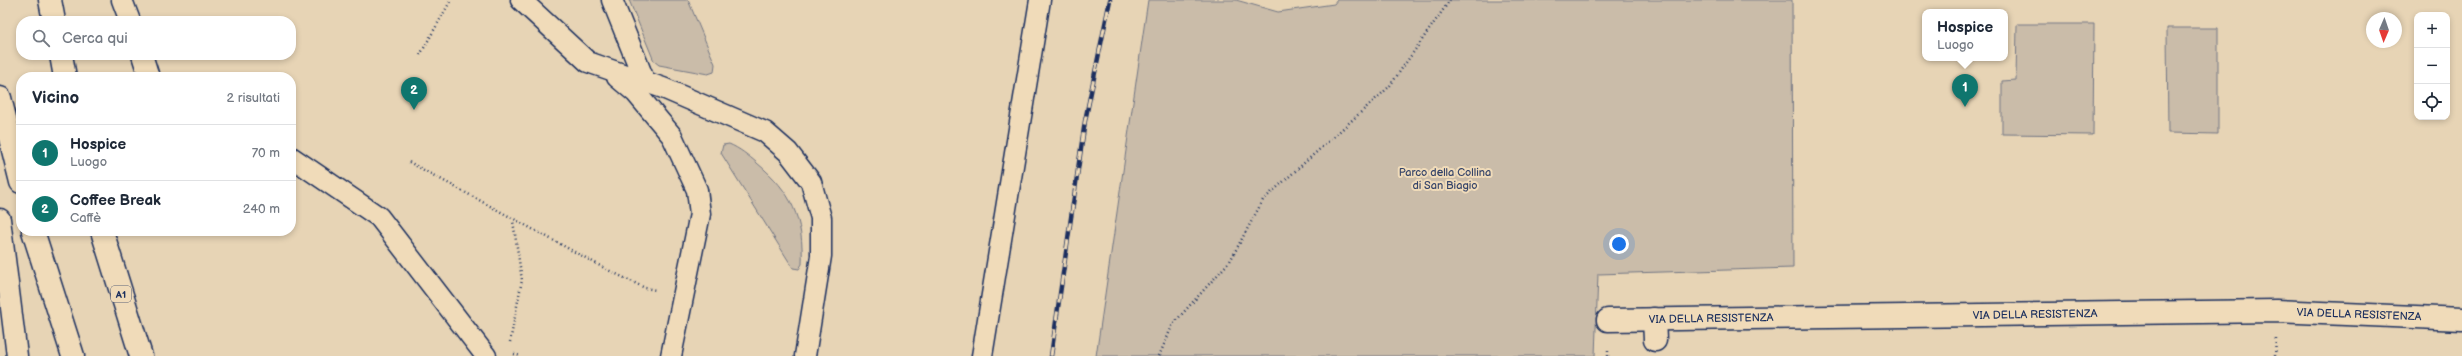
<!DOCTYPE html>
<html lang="it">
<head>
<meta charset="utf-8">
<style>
	body { margin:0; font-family:"Balsamiq Sans",sans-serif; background:#f2f2f3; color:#1f2937 }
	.controls { position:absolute; right:12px; top:12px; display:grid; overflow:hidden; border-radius:8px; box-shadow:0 2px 6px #0003 }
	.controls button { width:36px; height:36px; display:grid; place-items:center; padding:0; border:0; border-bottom:1px solid #e0e1e3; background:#fff; color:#1f2937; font:20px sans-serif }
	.compass { position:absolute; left:2366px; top:12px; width:36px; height:36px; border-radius:50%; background:#fff; box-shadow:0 2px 6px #0003; rotate:182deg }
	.you { position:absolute; left:1619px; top:244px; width:14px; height:14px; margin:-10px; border:3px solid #fff; border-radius:50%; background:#1a73e8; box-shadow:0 0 0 6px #1a73e833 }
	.badge { display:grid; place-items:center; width:26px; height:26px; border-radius:50%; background:#0f766e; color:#fff; font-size:13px; font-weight:700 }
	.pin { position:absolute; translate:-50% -33px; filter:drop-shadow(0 1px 2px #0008) }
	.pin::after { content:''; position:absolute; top:21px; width:14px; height:12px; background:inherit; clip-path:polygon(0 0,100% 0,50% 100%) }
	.popup { position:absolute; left:1922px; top:9px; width:86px; height:52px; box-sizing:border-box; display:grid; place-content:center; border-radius:8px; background:#fff; filter:drop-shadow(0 1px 3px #0005); font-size:13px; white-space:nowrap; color:#747a83 }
	.popup b { font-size:15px; color:#1f2937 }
	.popup::after { content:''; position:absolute; left:50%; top:100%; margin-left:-8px; border:8px solid transparent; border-top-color:#fff }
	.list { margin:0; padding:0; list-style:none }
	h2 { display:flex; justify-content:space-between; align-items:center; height:52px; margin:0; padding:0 16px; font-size:17px }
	h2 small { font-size:13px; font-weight:400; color:#747a83 }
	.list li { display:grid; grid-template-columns:26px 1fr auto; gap:12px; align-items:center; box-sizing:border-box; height:56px; padding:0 16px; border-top:1px solid #e0e1e3 }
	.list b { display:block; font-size:15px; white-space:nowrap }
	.list p { margin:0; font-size:13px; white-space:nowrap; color:#747a83 }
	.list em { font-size:13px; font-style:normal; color:#747a83 }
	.icon { flex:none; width:22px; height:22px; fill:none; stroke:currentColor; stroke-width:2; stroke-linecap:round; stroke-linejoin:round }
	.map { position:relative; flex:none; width:2462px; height:356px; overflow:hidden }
	.search { position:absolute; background:#fff; box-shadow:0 2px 6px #0003; left:16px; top:16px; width:280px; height:44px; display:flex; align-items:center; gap:10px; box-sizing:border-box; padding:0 14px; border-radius:16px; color:#747a83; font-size:15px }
	.panel { position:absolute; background:#fff; box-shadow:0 2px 6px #0003; left:16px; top:72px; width:280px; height:164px; border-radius:16px }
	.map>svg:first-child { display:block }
	.green { fill:#cabca9; stroke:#727684 }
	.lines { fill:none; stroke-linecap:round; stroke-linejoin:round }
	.service-casing { stroke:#1b2f5e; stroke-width:23 }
	.minor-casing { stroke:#1b2f5e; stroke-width:25 }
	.motorway-casing { stroke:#1b2f5e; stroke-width:25 }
	.path { stroke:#1b2f5e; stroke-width:2.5; stroke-dasharray:1 3; stroke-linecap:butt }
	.service { stroke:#f0dbb9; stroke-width:20 }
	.minor { stroke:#f0dbb9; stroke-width:22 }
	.motorway { stroke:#f0dbb9; stroke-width:22 }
	.rail-casing { stroke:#1b2f5e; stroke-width:4.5 }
	.rail { stroke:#f0dbb9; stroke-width:3; stroke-dasharray:9; stroke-linecap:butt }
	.labels { text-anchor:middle; stroke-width:4; stroke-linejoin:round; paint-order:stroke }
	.shield { fill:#f0dbb9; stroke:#5b6379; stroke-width:1 }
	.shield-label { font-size:10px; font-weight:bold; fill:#1b2f5e }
	.park-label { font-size:11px; fill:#354469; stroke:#f0dbb9 }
	.street-label { font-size:11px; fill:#1b2f5e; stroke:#f0dbb9 }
</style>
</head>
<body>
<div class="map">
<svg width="2462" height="356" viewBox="0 0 2462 356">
	<rect width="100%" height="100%" fill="#e7d4b5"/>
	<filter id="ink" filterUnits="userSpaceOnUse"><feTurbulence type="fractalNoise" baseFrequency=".025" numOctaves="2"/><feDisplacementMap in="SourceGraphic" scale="8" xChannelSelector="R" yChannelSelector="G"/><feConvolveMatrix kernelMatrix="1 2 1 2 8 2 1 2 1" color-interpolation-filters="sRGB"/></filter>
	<g filter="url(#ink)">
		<!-- green -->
		<g class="green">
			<polygon points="629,0 688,0 715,64 714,72 708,74 659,65 654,61"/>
			<polygon points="1148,0 1236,0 1278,12 1334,4 1337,0 1792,0 1793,268 1598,274 1595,356 1096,356"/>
			<polygon points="2017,24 2094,24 2093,135 2002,134 2002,81 2016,80"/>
			<polygon points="2167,28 2218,28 2218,134 2168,133"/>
			<path d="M 729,144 C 739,148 749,156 757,163 C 792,192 804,219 802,264 L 799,269 L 793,268 L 721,153 L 723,145 Z"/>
		</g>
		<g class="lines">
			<defs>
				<g id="service">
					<polyline points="122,0 130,21"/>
					<polyline points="521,0 588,62 663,88 765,132 788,152 811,182 821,218 821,256 805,356"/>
					<polyline points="612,0 645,82"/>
					<polyline points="142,55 149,77"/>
					<polyline points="617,77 636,93 672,136 697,190 700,214 671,356"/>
					<polyline points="291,157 379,217 486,356"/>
					<polyline points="0,219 17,356"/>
					<polyline points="982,356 1040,0"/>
				</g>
				<g id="minor">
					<polyline points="1654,319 1655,340"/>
					<polyline points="1608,320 2277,311 2462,319"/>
				</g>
				<g id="motorway">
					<polyline points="50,0 54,21"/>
					<polyline points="61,55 65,77"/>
					<polyline points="0,98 21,182"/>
					<polyline points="33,231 73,356"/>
					<polyline points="102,231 141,356"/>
				</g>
			</defs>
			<!-- service casing -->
			<use href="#service" class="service-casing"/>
			<!-- minor casing -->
			<use href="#minor" class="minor-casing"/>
			<!-- motorway casing -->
			<use href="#motorway" class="motorway-casing"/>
			<!-- path -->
			<g class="path">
				<polyline points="420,55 451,0"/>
				<polyline points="409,162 606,269 645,288 656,290"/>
				<polyline points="510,342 522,280 513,221"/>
				<polyline points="514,354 521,356"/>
				<polyline points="1159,356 1173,324 1230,261 1263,200 1389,87 1450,0"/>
				<polyline points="1608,356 1608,348"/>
				<polyline points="2275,356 2276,339"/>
			</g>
			<!-- service -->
			<use href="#service" class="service"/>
			<!-- minor -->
			<use href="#minor" class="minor"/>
			<!-- motorway -->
			<use href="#motorway" class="motorway"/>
			<defs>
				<polyline id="rail" points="1051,356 1085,121 1110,0"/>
			</defs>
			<!-- rail casing -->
			<use href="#rail" class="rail-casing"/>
			<!-- rail -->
			<use href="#rail" class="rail"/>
		</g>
	</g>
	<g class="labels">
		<!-- shield labels -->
		<rect class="shield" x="111" y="286" width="20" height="16" rx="3"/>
		<g class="shield-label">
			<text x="121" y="298">A1</text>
		</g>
		<!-- park labels -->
		<g class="park-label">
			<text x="1445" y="176">Parco della Collina<tspan x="1445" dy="13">di San Biagio</tspan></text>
		</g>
		<!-- street labels -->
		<g class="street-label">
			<text transform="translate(2035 314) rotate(-1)" y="4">VIA DELLA RESISTENZA</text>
			<text transform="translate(2359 314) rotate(2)" y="4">VIA DELLA RESISTENZA</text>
			<text transform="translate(1711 318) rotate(-1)" y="4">VIA DELLA RESISTENZA</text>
		</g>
	</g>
</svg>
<div class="controls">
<button>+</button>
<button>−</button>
<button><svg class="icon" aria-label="locate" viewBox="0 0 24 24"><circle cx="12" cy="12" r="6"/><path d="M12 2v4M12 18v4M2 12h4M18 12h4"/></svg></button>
</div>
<svg class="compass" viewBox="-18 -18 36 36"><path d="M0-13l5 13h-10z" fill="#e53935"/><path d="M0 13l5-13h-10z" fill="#747a83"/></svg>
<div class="you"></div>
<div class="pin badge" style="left:1965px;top:107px">1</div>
<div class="popup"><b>Hospice</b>Luogo</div>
<div class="pin badge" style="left:414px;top:110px">2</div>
<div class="search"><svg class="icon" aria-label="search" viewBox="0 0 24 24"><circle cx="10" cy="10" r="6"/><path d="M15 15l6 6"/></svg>Cerca qui</div>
<section class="panel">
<h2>Vicino<small>2 risultati</small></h2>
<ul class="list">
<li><span class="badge">1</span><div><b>Hospice</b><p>Luogo</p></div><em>70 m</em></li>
<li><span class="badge">2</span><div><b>Coffee Break</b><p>Caffè</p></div><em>240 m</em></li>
</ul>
</section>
</div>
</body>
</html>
